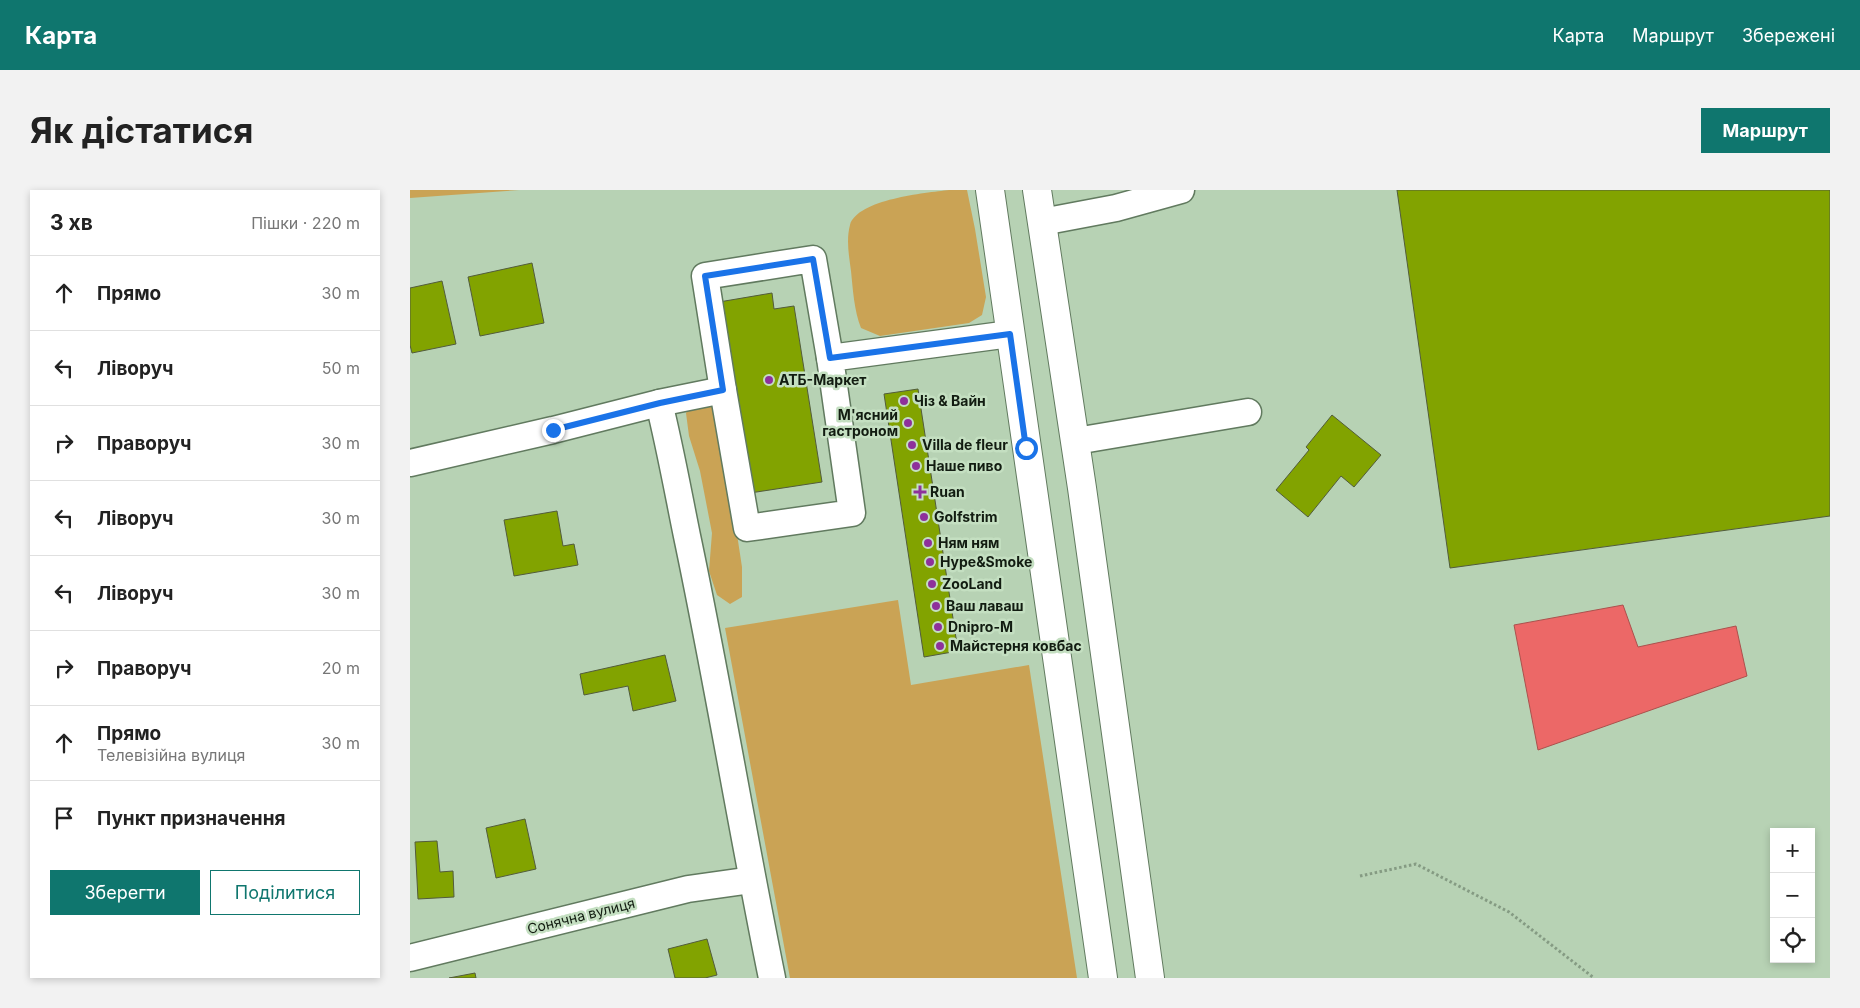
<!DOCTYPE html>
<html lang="uk">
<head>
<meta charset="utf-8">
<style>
	body { margin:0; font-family:Inter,sans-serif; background:#f2f2f2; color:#222 }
	.controls { position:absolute; right:15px; bottom:15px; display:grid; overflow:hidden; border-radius:0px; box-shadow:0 2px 8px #0003 }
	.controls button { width:45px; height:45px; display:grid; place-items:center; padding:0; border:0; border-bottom:1px solid #e0e0e0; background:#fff; color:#222; font:25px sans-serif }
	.stop { position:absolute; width:15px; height:15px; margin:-11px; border:4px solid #1a73e8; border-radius:50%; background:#fff }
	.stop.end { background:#1a73e8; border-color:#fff; box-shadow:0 1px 5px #0008 }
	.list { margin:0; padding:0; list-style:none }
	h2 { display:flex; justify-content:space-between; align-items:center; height:65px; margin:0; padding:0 20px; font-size:21px }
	h2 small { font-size:16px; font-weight:400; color:#767676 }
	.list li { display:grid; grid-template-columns:32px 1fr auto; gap:15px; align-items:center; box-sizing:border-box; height:75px; padding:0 20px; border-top:1px solid #e0e0e0 }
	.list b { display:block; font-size:19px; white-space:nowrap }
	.list p { margin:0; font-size:16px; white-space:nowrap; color:#767676 }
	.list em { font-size:16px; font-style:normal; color:#767676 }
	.actions { display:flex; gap:10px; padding:15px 20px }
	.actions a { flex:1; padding:11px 0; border:1px solid #0f766e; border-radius:0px; text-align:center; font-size:18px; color:#0f766e }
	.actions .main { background:#0f766e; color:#fff }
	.icon { flex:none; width:28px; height:28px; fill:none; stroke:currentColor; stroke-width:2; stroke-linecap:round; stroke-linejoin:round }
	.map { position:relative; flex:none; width:1420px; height:788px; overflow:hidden; border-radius:0px }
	header { display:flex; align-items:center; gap:30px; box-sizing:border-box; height:70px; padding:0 25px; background:#0f766e; color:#fff }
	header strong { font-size:24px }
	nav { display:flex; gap:28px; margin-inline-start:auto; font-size:18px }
	.intro { display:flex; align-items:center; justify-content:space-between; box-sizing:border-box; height:120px; padding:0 30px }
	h1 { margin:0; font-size:35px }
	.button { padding:12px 22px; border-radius:0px; background:#0f766e; color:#fff; font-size:18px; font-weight:700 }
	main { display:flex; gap:30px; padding:0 30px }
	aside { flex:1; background:#fff; border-radius:0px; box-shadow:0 2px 8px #0003 }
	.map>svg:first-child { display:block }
	.green { fill:#caa355 }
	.water { fill:#ec6867; stroke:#ab514d }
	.building { fill:#82a300; stroke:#525c3c }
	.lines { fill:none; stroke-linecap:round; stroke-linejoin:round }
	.minor-casing { stroke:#617a5f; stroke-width:29 }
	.major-casing { stroke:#617a5f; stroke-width:30 }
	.path { stroke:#859b83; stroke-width:3; stroke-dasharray:2.5 2.5; stroke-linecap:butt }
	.minor { stroke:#fff; stroke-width:26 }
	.major { stroke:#fff; stroke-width:28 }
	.route { stroke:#1a73e8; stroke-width:6 }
	.poi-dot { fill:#8e319b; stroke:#c4dfc1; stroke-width:2 }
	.labels { text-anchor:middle; stroke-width:5; stroke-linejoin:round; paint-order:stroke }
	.poi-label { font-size:14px; font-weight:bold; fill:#121c11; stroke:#c4dfc1; text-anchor:start }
	.street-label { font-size:14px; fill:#121c11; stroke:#c4dfc1 }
</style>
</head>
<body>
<header>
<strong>Карта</strong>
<nav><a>Карта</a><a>Маршрут</a><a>Збережені</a></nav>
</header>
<div class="intro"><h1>Як дістатися</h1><a class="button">Маршрут</a></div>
<main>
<aside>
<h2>3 хв<small>Пішки · 220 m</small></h2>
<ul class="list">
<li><svg class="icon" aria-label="ahead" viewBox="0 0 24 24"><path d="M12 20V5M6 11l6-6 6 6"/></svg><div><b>Прямо</b></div><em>30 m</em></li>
<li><svg class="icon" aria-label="left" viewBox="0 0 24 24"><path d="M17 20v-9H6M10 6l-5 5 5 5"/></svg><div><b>Ліворуч</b></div><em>50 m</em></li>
<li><svg class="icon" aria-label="right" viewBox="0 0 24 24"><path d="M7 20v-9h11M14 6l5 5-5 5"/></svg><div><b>Праворуч</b></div><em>30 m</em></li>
<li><svg class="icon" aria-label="left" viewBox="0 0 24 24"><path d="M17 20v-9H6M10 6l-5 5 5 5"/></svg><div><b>Ліворуч</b></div><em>30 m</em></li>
<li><svg class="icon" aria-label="left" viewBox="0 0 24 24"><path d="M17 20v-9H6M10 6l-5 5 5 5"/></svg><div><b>Ліворуч</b></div><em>30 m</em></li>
<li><svg class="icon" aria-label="right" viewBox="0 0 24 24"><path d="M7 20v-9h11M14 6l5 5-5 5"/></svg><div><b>Праворуч</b></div><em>20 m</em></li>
<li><svg class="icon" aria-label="ahead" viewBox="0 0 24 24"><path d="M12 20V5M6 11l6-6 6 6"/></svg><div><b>Прямо</b><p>Телевізійна вулиця</p></div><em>30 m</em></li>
<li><svg class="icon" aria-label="arrive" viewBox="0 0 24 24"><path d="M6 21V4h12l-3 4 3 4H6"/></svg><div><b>Пункт призначення</b></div></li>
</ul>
<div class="actions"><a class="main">Зберегти</a><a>Поділитися</a></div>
</aside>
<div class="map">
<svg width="1420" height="788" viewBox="0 0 1420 788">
	<rect width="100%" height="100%" fill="#b7d2b4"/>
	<!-- green -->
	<g class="green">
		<polygon points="0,0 109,0 0,8"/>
		<path d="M 539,0 L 557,0 L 565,39 L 576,107 L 572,125 L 559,133 L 470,146 L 451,138 C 444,120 443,100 441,81 C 439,66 436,50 440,35 C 448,9 515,3 539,0 Z"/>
		<polygon points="307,214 332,377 332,407 320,414 307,405 299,381 302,343 290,281 279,246 276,223 282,215"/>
		<polygon points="488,410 501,495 619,475 667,788 380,788 315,438"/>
	</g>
	<!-- water -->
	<polygon class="water" points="1213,415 1228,457 1326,436 1337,486 1128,560 1104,435"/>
	<!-- building -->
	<g class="building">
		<polygon points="987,0 1420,0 1420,326 1040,378"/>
		<polygon points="122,73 134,133 70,146 58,87"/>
		<polygon points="32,91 46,154 2,163 0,155 0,98"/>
		<polygon points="362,103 364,119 384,116 412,292 340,303 309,112"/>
		<polygon points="508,199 548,461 514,467 474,204"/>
		<polygon points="922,225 971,265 944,297 931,286 898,327 866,300 899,260 896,257"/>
		<polygon points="147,321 153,356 164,354 168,375 104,386 94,330"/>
		<polygon points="255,465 266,511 223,521 218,496 174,505 170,484"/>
		<polygon points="115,629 126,679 86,688 76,638"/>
		<polygon points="27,651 30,682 43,681 44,707 8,709 5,652"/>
		<polygon points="297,749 307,785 295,788 265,788 258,759"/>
		<polygon points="65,783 66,788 39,788"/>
	</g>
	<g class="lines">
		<defs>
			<g id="minor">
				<polyline points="632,32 706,18 771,0"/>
				<polyline points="313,200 295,86 403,69 420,168"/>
				<path d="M 249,213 C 260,257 268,302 277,346 C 308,493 332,641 362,788"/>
				<polyline points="666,251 838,222"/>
				<polyline points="0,273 143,240 249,213 313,200 337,338 442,323 420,168 600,144"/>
				<polyline points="0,768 278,699 342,690"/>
			</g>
			<g id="major">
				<polyline points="580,0 693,788"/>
				<polyline points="627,0 672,298 740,788"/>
			</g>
		</defs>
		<!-- minor casing -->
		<use href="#minor" class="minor-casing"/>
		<!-- major casing -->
		<use href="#major" class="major-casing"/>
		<!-- path -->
		<polyline class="path" points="950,686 1006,674 1099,722 1184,788"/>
		<!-- minor -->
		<use href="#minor" class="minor"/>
		<!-- major -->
		<use href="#major" class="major"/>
	</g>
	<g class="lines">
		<!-- route -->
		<polyline class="route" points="143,240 250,213 313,200 295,86 403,69 420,168 600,144 616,258"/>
	</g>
	<!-- markers -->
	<g class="poi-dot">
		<circle cx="359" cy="190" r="5"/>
		<circle cx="494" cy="211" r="5"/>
		<circle cx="498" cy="233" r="5"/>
		<circle cx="502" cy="255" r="5"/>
		<circle cx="506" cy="276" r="5"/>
		<path d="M507.5 294.5h5v5h5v5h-5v5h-5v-5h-5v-5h5z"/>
		<circle cx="514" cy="327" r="5"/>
		<circle cx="518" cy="353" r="5"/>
		<circle cx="520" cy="372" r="5"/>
		<circle cx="522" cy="394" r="5"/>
		<circle cx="526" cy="416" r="5"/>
		<circle cx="528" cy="437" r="5"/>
		<circle cx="530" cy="456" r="5"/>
	</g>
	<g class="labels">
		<!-- poi labels -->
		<g class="poi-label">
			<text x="369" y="195">АТБ-Маркет</text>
			<text x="504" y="216">Чіз &amp; Вайн</text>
			<text x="488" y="230" text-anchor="end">М'ясний<tspan x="488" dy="16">гастроном</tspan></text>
			<text x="512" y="260">Villa de fleur</text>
			<text x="516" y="281">Наше пиво</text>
			<text x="520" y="307">Ruan</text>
			<text x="524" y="332">Golfstrim</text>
			<text x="528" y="358">Ням ням</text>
			<text x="530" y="377">Hype&amp;Smoke</text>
			<text x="532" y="399">ZooLand</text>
			<text x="536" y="421">Ваш лаваш</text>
			<text x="538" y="442">Dnipro-M</text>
			<text x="540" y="461">Майстерня ковбас</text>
		</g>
		<!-- street labels -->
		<g class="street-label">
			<text transform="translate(171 726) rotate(-14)" y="5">Сонячна вулиця</text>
		</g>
	</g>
</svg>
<div class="controls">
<button>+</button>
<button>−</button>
<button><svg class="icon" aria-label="locate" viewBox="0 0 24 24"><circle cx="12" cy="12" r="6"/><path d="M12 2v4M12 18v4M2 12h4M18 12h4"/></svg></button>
</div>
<div class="stop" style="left:616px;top:258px"></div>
<div class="stop end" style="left:143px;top:240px"></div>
</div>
</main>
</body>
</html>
